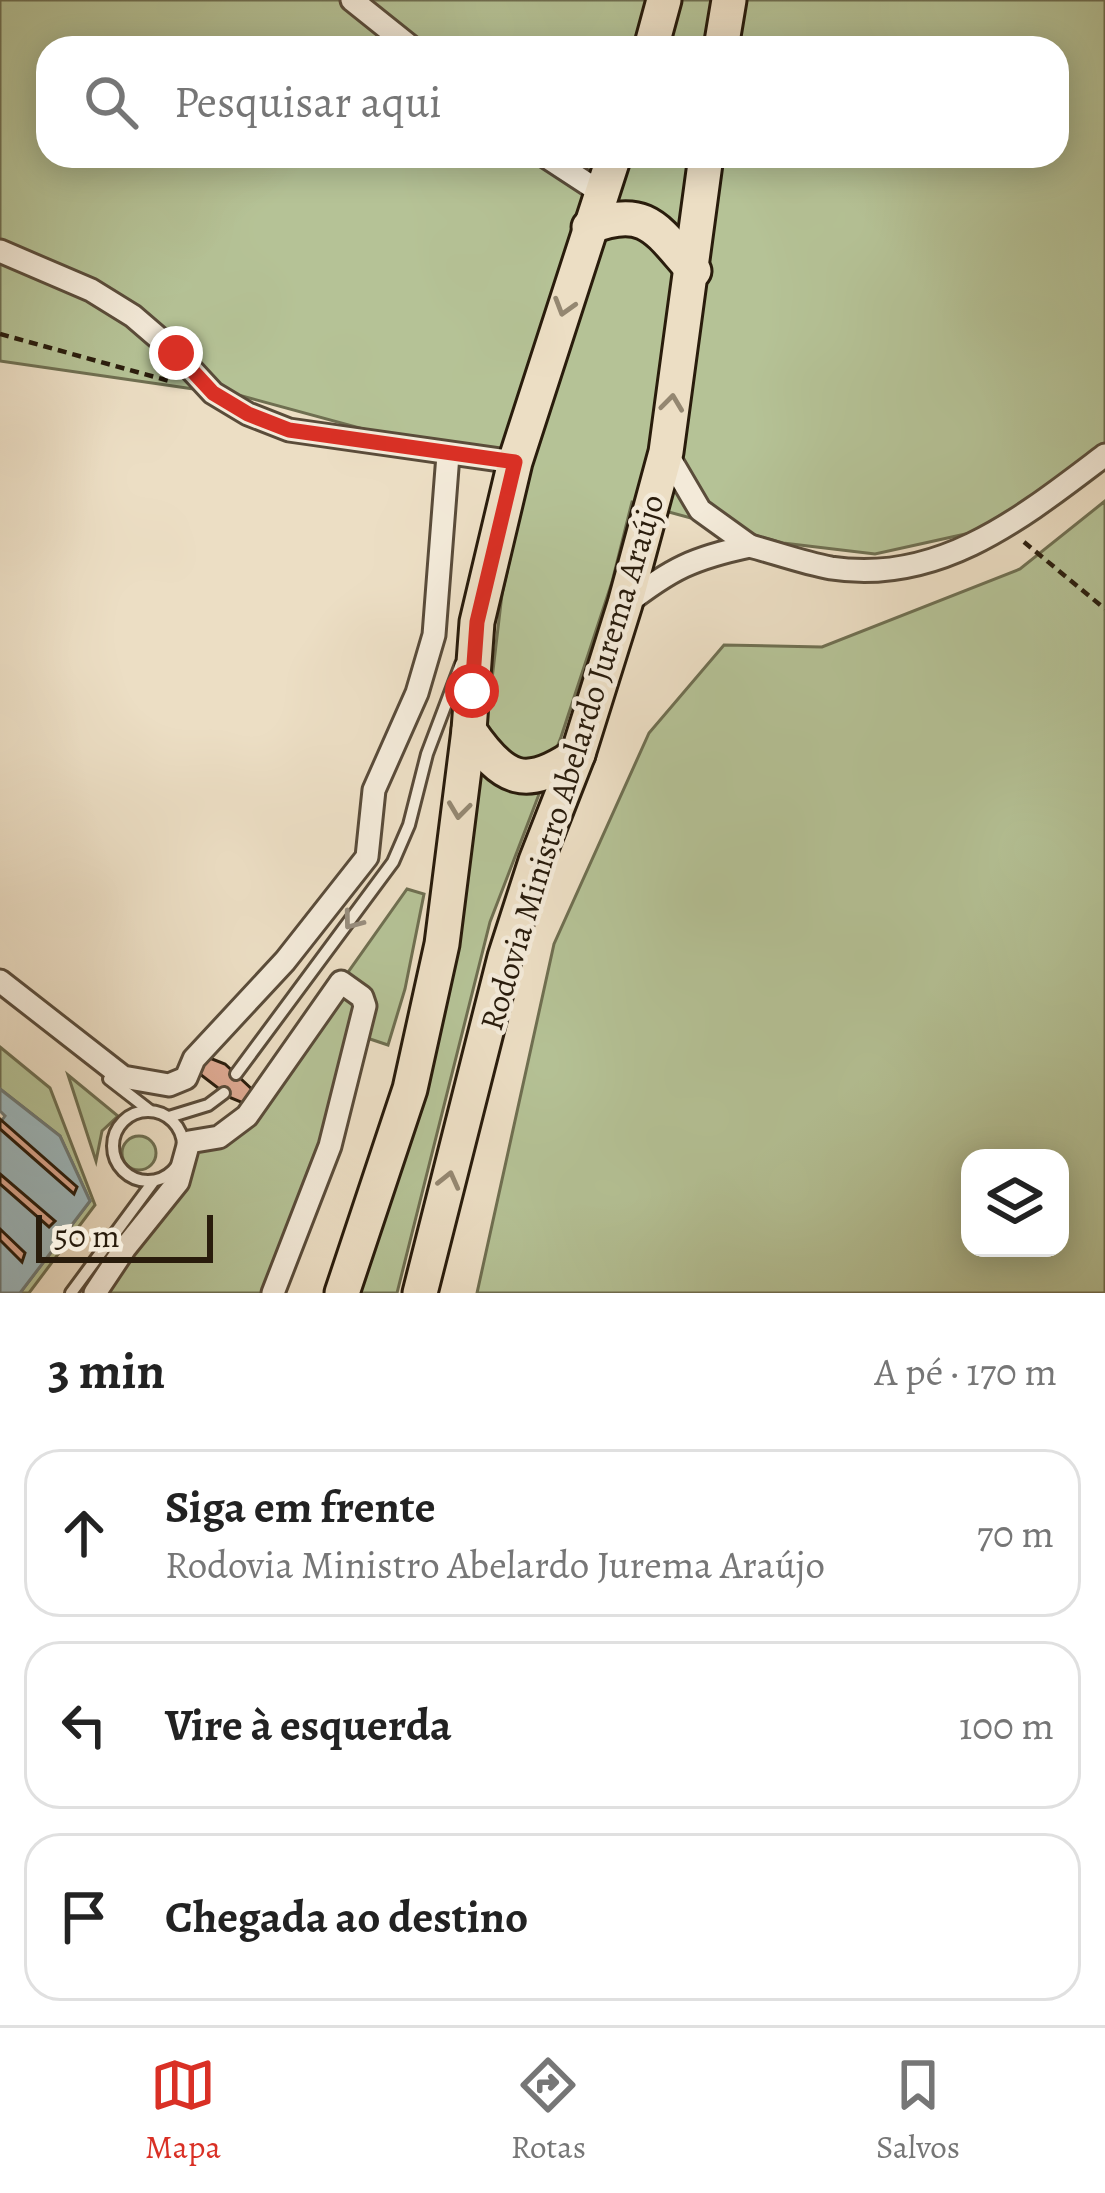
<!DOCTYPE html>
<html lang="pt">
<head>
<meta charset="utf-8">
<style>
	body { margin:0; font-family:Alegreya,serif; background:#f6f6f6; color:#222 }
	.controls { position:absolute; right:36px; bottom:36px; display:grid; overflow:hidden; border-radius:24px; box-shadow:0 6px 30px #0003 }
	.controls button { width:108px; height:108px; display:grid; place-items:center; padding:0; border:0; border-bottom:3px solid #e0e0e0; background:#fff; color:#222; font:60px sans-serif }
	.scale { position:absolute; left:36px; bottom:30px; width:177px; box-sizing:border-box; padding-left:12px; border:6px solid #291c0c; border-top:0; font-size:33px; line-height:42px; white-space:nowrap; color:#291c0c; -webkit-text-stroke:9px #f3ead9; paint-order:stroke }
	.stop { position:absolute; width:36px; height:36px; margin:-27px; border:9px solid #d93025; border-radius:50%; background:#fff }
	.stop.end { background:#d93025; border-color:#fff; box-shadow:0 3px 12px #0008 }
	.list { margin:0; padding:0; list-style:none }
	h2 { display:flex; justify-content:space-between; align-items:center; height:156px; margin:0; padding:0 48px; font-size:51px }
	h2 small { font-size:39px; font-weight:400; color:#767676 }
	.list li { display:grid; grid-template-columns:78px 1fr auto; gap:36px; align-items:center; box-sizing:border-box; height:168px; margin:0 24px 24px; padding:0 24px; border:3px solid #e0e0e0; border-radius:36px }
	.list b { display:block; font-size:45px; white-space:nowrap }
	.list p { margin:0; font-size:39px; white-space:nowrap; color:#767676 }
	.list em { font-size:39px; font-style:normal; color:#767676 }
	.icon { flex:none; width:66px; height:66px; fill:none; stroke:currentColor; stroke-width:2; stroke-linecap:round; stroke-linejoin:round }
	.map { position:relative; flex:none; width:1105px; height:1293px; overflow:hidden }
	.search { position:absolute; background:#fff; box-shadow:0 6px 30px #0003; left:36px; right:36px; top:36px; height:132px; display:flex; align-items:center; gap:30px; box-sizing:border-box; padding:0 42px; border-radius:36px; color:#767676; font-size:45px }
	.sheet { height:732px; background:#fff }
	nav { display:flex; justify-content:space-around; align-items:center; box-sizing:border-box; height:168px; border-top:3px solid #e0e0e0; background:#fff; font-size:33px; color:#767676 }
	nav a { display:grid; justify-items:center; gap:6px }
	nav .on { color:#d93025 }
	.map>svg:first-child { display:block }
	.green { fill:#b5c296; stroke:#6f6f51; stroke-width:3; fill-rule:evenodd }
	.water { fill:#9db9bf; stroke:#6f7a77; stroke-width:3 }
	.building { fill:#dea992; stroke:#291c0c; stroke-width:3 }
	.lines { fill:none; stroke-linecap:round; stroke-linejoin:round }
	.lane-casing { stroke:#5a4c3a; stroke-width:16 }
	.street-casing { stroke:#5a4c3a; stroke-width:27 }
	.primary-casing { stroke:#291c0c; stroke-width:39 }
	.path { stroke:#291c0c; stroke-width:4.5; stroke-dasharray:9 6; stroke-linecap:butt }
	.lane { stroke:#f3ead9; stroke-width:10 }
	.street { stroke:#f3ead9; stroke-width:21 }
	.primary { stroke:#ecdec4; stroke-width:33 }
	.oneway { stroke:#948771 }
	.oneway2 { stroke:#988d7d }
	.route { stroke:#d93025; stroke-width:15 }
	.labels { text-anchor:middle; stroke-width:9; stroke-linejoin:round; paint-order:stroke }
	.street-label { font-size:33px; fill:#291c0c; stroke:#f3ead9 }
</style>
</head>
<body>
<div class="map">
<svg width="1105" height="1293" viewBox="0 0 1105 1293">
	<rect width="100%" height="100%" fill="#ecdec4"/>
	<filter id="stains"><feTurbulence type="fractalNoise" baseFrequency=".00167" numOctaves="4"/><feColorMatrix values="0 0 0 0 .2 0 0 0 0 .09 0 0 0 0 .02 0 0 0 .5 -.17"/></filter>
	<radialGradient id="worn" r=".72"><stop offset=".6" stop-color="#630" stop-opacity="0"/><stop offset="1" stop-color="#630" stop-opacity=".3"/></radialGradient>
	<!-- green -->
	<g class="green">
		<path d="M 0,0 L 1105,0 L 1105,453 L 988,529 L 875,554 L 783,543 L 632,502 L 612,582 L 561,737 L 490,922 L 397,1293 L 355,1293 L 490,696 L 502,594 L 529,474 L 242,396 L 0,361 ZM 48,48 L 1057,48 L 1057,156 L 48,156 Z"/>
		<path d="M 1105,501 L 1105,1293 L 477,1293 L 554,944 L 649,733 L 724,645 L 822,647 L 1020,569 ZM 970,1158 L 1060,1158 L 1060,1248 L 970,1248 Z"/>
		<polygon points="407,889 424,894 405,989 388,1045 358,1035 273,1293 95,1293 155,1212 189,1142 219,1137 341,982"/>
		<polygon points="0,1047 50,1088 95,1205 29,1293 20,1293 90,1201 60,1136 0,1089"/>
		<polygon points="68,1075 118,1116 102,1131 96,1161"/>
		<circle cx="139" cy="1153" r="17"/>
	</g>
	<!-- water -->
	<polygon class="water" points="0,1089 60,1136 90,1201 20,1293 0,1293 0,1123 5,1116 0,1111"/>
	<!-- building -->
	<g class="building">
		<polygon points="202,1055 225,1064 256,1093 248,1105 231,1098 192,1068"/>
		<polygon points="0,1119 77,1187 74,1194 0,1129"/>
		<polygon points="0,1174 55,1221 49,1227 0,1184"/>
		<polygon points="0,1229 25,1253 22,1262 0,1240"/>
	</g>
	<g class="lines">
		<defs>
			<g id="lane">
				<polyline points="236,1074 393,862 409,825 427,754 461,664"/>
				<polyline points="109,1079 149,1110"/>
				<circle cx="148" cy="1146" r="35"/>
				<polyline points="169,1117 208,1105 224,1093"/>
				<polyline points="71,1293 153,1182"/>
			</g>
			<g id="street">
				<polyline points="352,0 412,48"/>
				<polyline points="545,156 600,192"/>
				<polyline points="0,251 91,290 133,316 176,353 213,393 248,414 289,430 515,462"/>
				<path d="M 750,546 C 776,553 804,563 831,568 C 940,585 1023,517 1105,455"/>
				<path d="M 626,604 C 671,569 693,558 750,546 L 700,510 L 666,452"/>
				<polyline points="0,981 123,1077 169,1085 186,1078 194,1059 285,961 367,857 374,790 417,693 434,635 448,455"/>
				<polyline points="95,1293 125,1248 178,1182 189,1142 219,1137 247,1116 341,982 362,997 365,1006 330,1146 273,1293"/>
			</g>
			<g id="primary">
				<polyline points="651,48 664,0"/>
				<polyline points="721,48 729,0"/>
				<path d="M 589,227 C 647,204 658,231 694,271"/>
				<path d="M 469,730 C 504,781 525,791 578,754"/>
				<polyline points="342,1293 410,1089 442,944 469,730 477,622 515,462 614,156"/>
				<polyline points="420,1293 505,957 536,861 578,754 625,604 666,452 706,156"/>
			</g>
		</defs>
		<!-- lane casing -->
		<use href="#lane" class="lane-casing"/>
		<!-- street casing -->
		<use href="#street" class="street-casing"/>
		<!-- primary casing -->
		<use href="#primary" class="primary-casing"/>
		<!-- path -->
		<g class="path">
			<polyline points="0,334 173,382"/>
			<polyline points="1024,542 1105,609"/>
		</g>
		<!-- lane -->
		<use href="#lane" class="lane"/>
		<!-- street -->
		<use href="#street" class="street"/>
		<!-- primary -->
		<use href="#primary" class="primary"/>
	</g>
	<!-- one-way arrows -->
	<defs><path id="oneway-chevron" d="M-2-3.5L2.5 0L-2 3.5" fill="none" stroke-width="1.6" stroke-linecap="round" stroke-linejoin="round" transform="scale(3)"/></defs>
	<g class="oneway">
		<use href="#oneway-chevron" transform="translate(564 307) rotate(107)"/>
		<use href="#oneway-chevron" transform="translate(672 403) rotate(-83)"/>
		<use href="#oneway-chevron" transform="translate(459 810) rotate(97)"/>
		<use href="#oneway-chevron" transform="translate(449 1180) rotate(-76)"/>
	</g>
	<use class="oneway2" href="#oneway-chevron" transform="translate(352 921) rotate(127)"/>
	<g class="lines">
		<!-- route -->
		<polyline class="route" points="176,353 213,393 248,414 289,430 515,462 477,622 472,691"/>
	</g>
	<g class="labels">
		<!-- street labels -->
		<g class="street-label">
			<text transform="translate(571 762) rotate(-73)" y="12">Rodovia Ministro Abelardo Jurema Araújo</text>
		</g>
	</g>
	<rect width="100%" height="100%" filter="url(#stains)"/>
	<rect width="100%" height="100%" fill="url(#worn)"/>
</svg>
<div class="controls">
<button><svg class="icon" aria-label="layers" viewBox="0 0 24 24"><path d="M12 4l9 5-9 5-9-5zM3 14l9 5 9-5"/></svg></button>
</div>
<div class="scale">50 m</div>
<div class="stop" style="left:472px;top:691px"></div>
<div class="stop end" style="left:176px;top:353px"></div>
<div class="search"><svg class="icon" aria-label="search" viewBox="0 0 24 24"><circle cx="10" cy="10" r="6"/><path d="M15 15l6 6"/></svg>Pesquisar aqui</div>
</div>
<section class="sheet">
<h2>3 min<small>A pé · 170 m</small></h2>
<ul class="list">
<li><svg class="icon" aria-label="ahead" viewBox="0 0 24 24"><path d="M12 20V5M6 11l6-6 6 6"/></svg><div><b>Siga em frente</b><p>Rodovia Ministro Abelardo Jurema Araújo</p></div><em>70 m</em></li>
<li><svg class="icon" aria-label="left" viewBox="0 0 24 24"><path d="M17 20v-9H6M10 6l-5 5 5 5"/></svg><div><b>Vire à esquerda</b></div><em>100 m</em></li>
<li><svg class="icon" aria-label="arrive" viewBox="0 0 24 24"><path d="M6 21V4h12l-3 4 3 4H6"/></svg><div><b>Chegada ao destino</b></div></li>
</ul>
</section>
<nav>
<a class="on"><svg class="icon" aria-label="map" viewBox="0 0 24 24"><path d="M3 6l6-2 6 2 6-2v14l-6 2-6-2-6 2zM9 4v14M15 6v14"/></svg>Mapa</a>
<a><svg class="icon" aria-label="directions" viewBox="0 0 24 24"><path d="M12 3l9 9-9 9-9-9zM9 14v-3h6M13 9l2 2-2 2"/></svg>Rotas</a>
<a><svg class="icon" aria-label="saved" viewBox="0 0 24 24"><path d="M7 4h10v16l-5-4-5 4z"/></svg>Salvos</a>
</nav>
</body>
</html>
